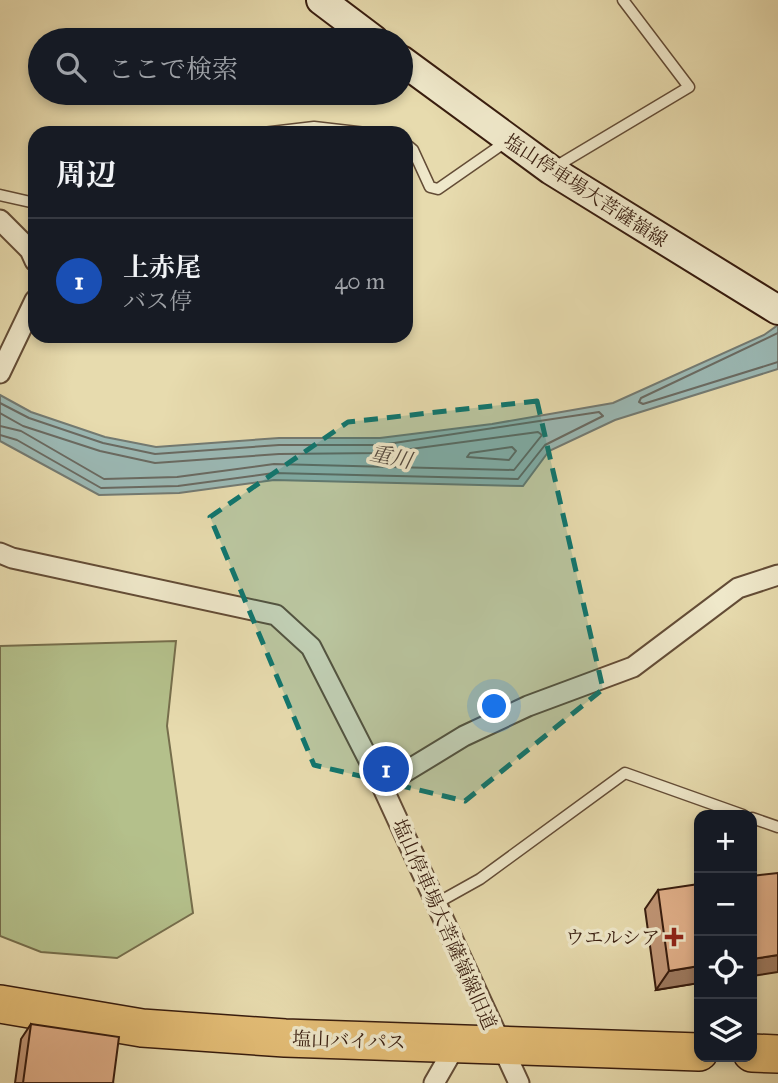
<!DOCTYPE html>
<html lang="ja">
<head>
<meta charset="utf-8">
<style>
	body { margin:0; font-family:"IM FELL Great Primer","Noto Serif JP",serif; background:#242831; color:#f1f3f6 }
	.controls { position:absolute; right:21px; bottom:21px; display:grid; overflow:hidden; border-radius:14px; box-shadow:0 4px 10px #0003 }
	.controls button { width:63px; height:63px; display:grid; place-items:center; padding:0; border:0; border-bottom:2px solid #363941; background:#171b24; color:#f1f3f6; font:35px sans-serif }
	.you { position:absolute; left:495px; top:707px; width:24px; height:24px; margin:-18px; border:5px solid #fff; border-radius:50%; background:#1a73e8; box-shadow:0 0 0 10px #1a73e833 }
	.badge { display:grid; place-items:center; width:46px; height:46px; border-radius:50%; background:#1a73e8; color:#fff; font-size:23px; font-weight:700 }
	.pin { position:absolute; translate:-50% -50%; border:4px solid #fff; box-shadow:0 2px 7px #0006 }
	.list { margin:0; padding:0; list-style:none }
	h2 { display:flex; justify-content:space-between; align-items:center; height:91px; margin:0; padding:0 28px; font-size:30px }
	h2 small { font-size:23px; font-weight:400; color:#9ea1a6 }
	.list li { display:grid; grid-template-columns:46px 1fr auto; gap:21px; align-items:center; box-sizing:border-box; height:126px; padding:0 28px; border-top:2px solid #363941 }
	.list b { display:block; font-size:26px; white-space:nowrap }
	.list p { margin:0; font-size:23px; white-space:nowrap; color:#9ea1a6 }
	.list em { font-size:23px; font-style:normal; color:#9ea1a6 }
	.icon { flex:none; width:38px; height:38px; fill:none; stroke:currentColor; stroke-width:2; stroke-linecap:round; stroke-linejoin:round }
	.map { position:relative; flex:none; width:778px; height:1083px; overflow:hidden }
	.search { position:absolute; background:#171b24; box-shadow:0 4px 10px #0003; left:28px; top:28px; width:385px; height:77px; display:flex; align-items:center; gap:18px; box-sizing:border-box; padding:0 24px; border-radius:38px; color:#9ea1a6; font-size:26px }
	.panel { position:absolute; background:#171b24; box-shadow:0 4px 10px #0003; left:28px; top:126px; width:385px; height:217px; border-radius:21px }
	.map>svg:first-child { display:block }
	.green { fill:#b4c08b; stroke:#766e4c; stroke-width:2 }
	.water { fill:#9bb9b5; stroke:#737a72; stroke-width:2 }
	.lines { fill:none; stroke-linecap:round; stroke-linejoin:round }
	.shore { stroke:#696a62; stroke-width:2 }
	.lane-casing { stroke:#634c36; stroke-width:13 }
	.street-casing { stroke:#634c36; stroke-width:23 }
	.secondary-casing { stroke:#371c0e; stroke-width:32 }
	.highway-casing { stroke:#371c0e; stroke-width:40 }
	.lane { stroke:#efe8ca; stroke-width:10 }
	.street { stroke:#efe8ca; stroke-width:19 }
	.secondary { stroke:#efe8ca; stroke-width:28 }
	.highway { stroke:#e4be77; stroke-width:37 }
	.wall { fill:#c19676; stroke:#371c0e; stroke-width:2 }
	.shaded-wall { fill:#9d7a60; stroke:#371c0e; stroke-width:2 }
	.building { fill:#e0af89; stroke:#371c0e; stroke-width:2 }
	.marked { fill:#0f766e; fill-opacity:0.2; stroke:#0f766e; stroke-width:5; stroke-dasharray:14 9; stroke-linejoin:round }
	.poi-dot { fill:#8f2418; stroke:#efe8ca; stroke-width:2.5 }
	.labels { text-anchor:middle; stroke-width:7; stroke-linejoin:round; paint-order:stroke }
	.street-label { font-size:19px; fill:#371c0e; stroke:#efe8ca }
	.poi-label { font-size:19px; fill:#371c0e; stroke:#efe8ca; text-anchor:end }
	.water-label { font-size:21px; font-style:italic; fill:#554b40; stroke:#efe8ca }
</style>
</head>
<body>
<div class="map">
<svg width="778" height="1083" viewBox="0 0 778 1083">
	<rect width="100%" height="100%" fill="#e7dbae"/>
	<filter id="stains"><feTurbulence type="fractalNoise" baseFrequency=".00286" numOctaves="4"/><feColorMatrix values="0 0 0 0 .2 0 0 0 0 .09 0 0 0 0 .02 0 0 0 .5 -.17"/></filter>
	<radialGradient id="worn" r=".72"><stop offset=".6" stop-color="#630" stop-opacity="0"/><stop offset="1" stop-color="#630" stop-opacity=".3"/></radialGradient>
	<!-- green -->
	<polygon class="green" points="176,641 167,726 193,913 117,958 41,952 0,936 0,646"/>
	<!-- water -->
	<polygon class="water" points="778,325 778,369 615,420 549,451 523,486 274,480 179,493 99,495 0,441 0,395 31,412 105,437 156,447 279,438 380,438 492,424 613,403 764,335"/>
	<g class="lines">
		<!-- shore -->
		<g class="shore">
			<polyline points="778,333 641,398 639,402 643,404 778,362"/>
			<polyline points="0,403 29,418 103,443 155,454 279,445 381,445 599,412 603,416 545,445 518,479 274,473 178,486 101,488 17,440 0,435"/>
			<polyline points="0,413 23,426 100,451 155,463 279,454 381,453 538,432 542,435 514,470 274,464 177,477 104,479 21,431 0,426"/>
			<polygon points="512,447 516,451 509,460 467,457 470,453"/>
		</g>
		<defs>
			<g id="lane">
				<polyline points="165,133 183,133"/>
				<polyline points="263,133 314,127 366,133"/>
				<polyline points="406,144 413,150 430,187 438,189 507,141"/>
				<polyline points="555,167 689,87 623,0"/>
				<polyline points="0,195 35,203"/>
				<polyline points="752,818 778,827"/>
				<polyline points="437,903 480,879 625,773 743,815"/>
			</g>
			<g id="street">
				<polyline points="0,220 30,250 35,261"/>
				<polyline points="0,373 35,300"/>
				<polyline points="0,553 12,558 276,615 311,647 382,786 519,1083"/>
				<polyline points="382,786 464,736 528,706 633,667 738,588 778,575"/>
				<polyline points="434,1083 457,1043"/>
			</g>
			<g id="secondary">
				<polyline points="321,0 374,40"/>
				<polyline points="401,60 551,170 778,310"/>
			</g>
			<g id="highway">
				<polyline points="0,1004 142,1028 285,1038 699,1052"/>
				<polyline points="752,1053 778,1054"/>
			</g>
		</defs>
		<!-- lane casing -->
		<use href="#lane" class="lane-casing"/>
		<!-- street casing -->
		<use href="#street" class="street-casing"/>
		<!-- secondary casing -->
		<use href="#secondary" class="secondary-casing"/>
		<!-- highway casing -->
		<use href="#highway" class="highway-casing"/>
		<!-- lane -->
		<use href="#lane" class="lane"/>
		<!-- street -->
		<use href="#street" class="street"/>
		<!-- secondary -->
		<use href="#secondary" class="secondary"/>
		<!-- highway -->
		<use href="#highway" class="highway"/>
	</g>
	<!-- wall -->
	<g class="wall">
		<polygon points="658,890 699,983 656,990 645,909"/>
		<polygon points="31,1024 113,1083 15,1083 21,1039"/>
	</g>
	<!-- shaded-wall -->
	<g class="shaded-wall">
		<polygon points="778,955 778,972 752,976 752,959"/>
		<polygon points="699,966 699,983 656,990 669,971"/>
	</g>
	<!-- building -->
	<g class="building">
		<polygon points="778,873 778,955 752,959 752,876"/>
		<polygon points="699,884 699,966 669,971 658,890"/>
		<polygon points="31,1024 119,1037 113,1083 23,1083"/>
	</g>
	<!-- marked area -->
	<path class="marked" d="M 537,401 L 603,689 L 465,801 L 314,765 L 210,517 L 348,422 Z"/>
	<!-- markers -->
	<path class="poi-dot" d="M670.5 926.5h7v7h7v7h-7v7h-7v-7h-7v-7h7z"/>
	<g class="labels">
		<!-- street labels -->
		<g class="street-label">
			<text transform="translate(586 190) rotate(33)" y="7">塩山停車場大菩薩嶺線</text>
			<text transform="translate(445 924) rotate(66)" y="7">塩山停車場大菩薩嶺線旧道</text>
			<text transform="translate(349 1040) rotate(2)" y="7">塩山バイパス</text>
		</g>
		<!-- poi labels -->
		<g class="poi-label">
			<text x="660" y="944">ウエルシア</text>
		</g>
		<!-- water labels -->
		<g class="water-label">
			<text transform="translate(391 457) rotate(12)" y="7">重川</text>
		</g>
	</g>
	<rect width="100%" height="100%" filter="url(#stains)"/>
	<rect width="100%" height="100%" fill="url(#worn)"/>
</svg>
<div class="controls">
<button>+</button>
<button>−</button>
<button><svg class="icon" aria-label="locate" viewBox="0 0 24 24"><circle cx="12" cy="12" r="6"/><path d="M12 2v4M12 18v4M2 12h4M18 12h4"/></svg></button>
<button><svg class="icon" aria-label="layers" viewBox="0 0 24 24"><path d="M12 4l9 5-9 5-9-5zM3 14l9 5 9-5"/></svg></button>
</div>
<div class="you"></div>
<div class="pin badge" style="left:386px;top:769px;background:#1a4fb4">1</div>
<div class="search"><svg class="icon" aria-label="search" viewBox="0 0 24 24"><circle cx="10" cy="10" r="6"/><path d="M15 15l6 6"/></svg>ここで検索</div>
<section class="panel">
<h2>周辺<small></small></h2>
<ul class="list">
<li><span class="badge" style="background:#1a4fb4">1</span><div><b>上赤尾</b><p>バス停</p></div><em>40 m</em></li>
</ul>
</section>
</div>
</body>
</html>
